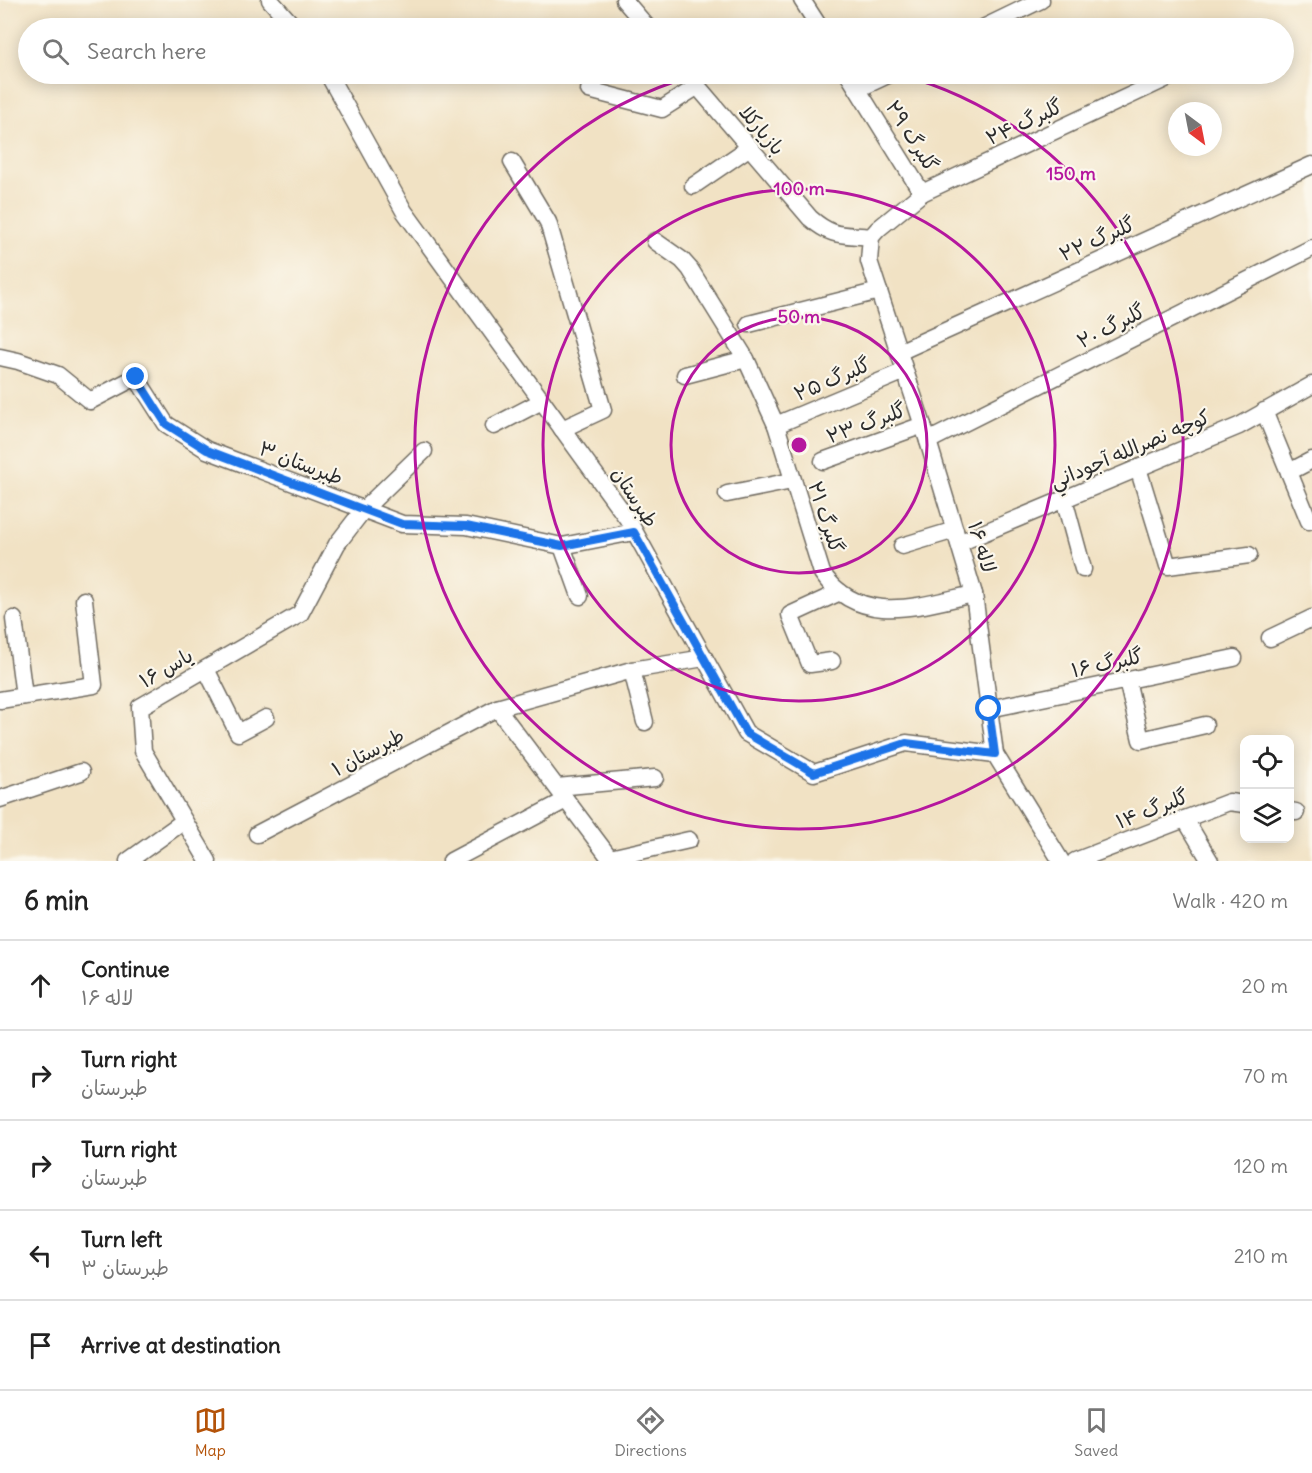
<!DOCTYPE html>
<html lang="en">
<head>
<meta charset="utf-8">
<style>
	body { margin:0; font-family:Delius,"Playpen Sans Arabic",sans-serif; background:#f6f6f6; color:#222 }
	.controls { position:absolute; right:18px; bottom:18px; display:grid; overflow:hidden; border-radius:12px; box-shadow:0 3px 15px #0003 }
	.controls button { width:54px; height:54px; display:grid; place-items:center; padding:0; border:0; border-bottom:2px solid #e0e0e0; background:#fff; color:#222; font:30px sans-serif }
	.compass { position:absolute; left:1168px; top:102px; width:54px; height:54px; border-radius:50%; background:#fff; box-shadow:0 3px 15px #0003; rotate:148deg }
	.stop { position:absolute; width:18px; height:18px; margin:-14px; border:4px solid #1a73e8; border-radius:50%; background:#fff }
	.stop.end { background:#1a73e8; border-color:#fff; box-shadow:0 2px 6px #0008 }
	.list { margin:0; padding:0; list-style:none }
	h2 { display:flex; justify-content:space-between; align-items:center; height:78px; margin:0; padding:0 24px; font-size:26px }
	h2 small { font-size:20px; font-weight:400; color:#767676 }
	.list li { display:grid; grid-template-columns:39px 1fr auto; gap:18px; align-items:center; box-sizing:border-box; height:90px; padding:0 24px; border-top:2px solid #e0e0e0 }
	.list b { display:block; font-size:22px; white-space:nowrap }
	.list p { margin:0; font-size:20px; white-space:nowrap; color:#767676 }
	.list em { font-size:20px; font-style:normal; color:#767676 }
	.icon { flex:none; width:33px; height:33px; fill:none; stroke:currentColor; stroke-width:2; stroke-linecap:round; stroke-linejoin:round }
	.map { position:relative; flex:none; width:1312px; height:861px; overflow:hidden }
	.search { position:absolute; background:#fff; box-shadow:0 3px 15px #0003; left:18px; right:18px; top:18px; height:66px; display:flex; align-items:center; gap:15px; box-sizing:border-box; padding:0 21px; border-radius:33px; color:#767676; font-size:22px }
	.sheet { height:528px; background:#fff }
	nav { display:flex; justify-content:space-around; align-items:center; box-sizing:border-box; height:84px; border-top:2px solid #e0e0e0; background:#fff; font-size:16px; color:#767676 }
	nav a { display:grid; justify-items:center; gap:3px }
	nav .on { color:#b45309 }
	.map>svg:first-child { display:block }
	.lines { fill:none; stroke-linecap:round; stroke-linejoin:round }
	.minor-casing { stroke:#706b61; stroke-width:19 }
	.minor { stroke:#fff; stroke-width:16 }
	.route { stroke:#1a73e8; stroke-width:8 }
	.ring { fill:none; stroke:#b5179e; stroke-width:3 }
	.labels { text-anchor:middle; stroke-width:4.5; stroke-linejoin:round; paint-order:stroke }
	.street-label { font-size:20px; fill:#2b2b2b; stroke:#fbf7ec }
	.centre { fill:#b5179e; stroke:#fbf7ec; stroke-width:3 }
	.ring-label { font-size:18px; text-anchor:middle; font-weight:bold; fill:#b5179e; stroke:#fbf7ec; stroke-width:4.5; stroke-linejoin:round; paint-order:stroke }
</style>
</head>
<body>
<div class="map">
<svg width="1312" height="861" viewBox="0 0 1312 861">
	<rect width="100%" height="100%" fill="#fbf7ec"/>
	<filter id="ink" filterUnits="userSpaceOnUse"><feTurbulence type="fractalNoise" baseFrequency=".0167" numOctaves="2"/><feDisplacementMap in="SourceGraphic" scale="12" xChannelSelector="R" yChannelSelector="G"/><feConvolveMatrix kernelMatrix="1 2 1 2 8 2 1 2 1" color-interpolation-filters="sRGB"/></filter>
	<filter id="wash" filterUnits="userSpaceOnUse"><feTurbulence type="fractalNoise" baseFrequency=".008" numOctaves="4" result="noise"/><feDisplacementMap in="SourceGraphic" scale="24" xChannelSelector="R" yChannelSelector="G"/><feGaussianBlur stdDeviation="1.35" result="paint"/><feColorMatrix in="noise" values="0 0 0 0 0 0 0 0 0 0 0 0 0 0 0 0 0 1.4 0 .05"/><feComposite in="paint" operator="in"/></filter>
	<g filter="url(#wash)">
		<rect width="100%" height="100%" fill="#f1e2c4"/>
	</g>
	<g filter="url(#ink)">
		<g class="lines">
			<defs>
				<g id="minor">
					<polyline points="270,0 295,28"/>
					<polyline points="624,0 648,28"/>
					<polyline points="802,0 820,28"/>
					<polyline points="983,28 1041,0"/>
					<polyline points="328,74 404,211 627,518 746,733 814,773 906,743 995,754"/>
					<path d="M 687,74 L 810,218 C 833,238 842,234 871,237"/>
					<polyline points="848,74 922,193 878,229 871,237 869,261 928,441 974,594 995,754 1061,861"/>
					<polyline points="858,89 890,74"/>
					<polyline points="589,90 662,109 698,86"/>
					<polyline points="512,162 548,222 603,410 562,429"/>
					<polyline points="693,186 750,147"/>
					<polyline points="922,193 1176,74"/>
					<path d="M 655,241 L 682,260 L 690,269 L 746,359 L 776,425 L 822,573 C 860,628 921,605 974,594"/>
					<polyline points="749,324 879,291"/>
					<polyline points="899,352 1312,165"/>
					<polyline points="0,357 18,361 58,375 90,401 136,377 166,424 207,450 402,524 466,526 562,546 634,532"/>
					<polyline points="685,375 746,359"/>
					<polyline points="1264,411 1309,521 1312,519"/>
					<polyline points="776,425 905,371"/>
					<polyline points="494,426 542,401"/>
					<polyline points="928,441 1312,248"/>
					<polyline points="823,461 923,425"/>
					<polyline points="1138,468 1168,566 1249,555"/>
					<polyline points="1289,472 1312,460"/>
					<polyline points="727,494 792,481"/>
					<polyline points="1064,499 1083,569"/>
					<polyline points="959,543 1239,426 1312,385"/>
					<polyline points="562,546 580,596"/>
					<polyline points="902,546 955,530"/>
					<polyline points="14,619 24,696"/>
					<polyline points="1270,638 1312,618"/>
					<polyline points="832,661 810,664 790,615 840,592"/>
					<polyline points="206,669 238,733 266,718"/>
					<polyline points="632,670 645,722"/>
					<polyline points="1127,680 1141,740 1205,725"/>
					<polyline points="0,700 94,685 84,600"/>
					<polyline points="497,708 632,670 704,658"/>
					<polyline points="989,709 1234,658"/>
					<polyline points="557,787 655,778"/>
					<polyline points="0,799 81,772"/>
					<polyline points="1290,811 1296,812"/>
					<polyline points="1185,819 1210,861"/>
					<polyline points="257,834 497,708 612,861"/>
					<polyline points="610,858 689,840"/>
					<polyline points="128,861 184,821"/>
					<polyline points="208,861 143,751 140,707 300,614 337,544 364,509 424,451"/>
					<polyline points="451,861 566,800"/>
					<polyline points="1075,861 1229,802 1244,804"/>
				</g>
			</defs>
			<!-- minor casing -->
			<use href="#minor" class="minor-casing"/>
			<!-- minor -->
			<use href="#minor" class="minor"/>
		</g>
	</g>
	<g class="lines" filter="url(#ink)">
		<!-- route -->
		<polyline class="route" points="136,377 166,424 207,450 402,524 466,526 562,546 634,532 746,733 814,773 906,743 995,754 989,709"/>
	</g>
	<!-- distance rings -->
	<g class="ring">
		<circle cx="799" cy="445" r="128"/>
		<circle cx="799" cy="445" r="256"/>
		<path d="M898 74A384 384 0 1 1 700 74"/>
	</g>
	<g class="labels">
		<!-- street labels -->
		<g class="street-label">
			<text transform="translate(1024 122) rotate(-25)" y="7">گلبرگ ۲۴</text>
			<text transform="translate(762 130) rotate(50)" y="7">بازیارکلا</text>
			<text transform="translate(912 136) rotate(58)" y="7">گلبرگ ۲۹</text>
			<text transform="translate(1097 239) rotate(-24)" y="7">گلبرگ ۲۲</text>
			<text transform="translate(1111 326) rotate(-27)" y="7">گلبرگ ۲۰</text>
			<text transform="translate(832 379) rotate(-23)" y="7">گلبرگ ۲۵</text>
			<text transform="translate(866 423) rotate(-20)" y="7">گلبرگ ۲۳</text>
			<text transform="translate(1130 449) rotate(-23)" y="7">كوچه نصرالله آجوداني</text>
			<text transform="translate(301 463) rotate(21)" y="7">طبرستان ۳</text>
			<text transform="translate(635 497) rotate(57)" y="7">طبرستان</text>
			<text transform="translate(826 517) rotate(72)" y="7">گلبرگ ۲۱</text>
			<text transform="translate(982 547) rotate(73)" y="7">لاله ۱۶</text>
			<text transform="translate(1107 663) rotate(-12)" y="7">گلبرگ ۱۶</text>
			<text transform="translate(166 668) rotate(-30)" y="7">یاس ۱۶</text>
			<text transform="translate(368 752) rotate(-28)" y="7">طبرستان ۱</text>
			<text transform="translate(1152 809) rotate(-21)" y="7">گلبرگ ۱۴</text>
		</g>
	</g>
	<circle cx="799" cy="445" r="9" class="centre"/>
	<g class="ring-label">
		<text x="1071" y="180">150 m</text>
		<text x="799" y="195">100 m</text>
		<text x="799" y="323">50 m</text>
	</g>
</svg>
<div class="controls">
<button><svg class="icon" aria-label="locate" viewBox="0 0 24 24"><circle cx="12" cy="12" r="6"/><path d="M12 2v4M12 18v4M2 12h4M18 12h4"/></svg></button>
<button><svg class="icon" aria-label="layers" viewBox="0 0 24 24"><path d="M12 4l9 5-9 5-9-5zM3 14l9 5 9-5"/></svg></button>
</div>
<svg class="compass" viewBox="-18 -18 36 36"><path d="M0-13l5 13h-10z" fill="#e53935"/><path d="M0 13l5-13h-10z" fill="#767676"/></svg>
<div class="stop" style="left:989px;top:709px"></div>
<div class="stop end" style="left:136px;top:377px"></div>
<div class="search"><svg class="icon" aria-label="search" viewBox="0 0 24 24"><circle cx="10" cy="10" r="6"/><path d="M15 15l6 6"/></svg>Search here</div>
</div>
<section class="sheet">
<h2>6 min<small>Walk · 420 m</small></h2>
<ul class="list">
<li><svg class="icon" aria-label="ahead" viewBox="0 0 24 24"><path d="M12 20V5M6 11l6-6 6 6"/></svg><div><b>Continue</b><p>لاله ۱۶</p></div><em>20 m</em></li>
<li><svg class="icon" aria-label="right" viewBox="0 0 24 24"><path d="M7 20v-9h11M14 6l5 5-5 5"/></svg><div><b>Turn right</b><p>طبرستان</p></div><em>70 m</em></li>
<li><svg class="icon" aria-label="right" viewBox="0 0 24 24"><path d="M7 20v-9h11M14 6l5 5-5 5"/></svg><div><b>Turn right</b><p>طبرستان</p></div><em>120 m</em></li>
<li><svg class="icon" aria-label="left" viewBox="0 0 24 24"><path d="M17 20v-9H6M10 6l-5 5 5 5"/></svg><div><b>Turn left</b><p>طبرستان ۳</p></div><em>210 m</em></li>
<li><svg class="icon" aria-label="arrive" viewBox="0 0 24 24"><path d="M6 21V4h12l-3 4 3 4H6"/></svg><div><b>Arrive at destination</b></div></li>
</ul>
</section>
<nav>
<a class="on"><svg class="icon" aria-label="map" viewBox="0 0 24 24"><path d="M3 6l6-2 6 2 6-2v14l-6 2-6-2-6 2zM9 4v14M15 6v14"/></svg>Map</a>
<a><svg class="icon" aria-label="directions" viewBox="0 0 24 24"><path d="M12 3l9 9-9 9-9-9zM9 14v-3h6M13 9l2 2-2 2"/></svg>Directions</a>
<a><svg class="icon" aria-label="saved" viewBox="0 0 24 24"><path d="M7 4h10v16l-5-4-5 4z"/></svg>Saved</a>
</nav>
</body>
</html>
